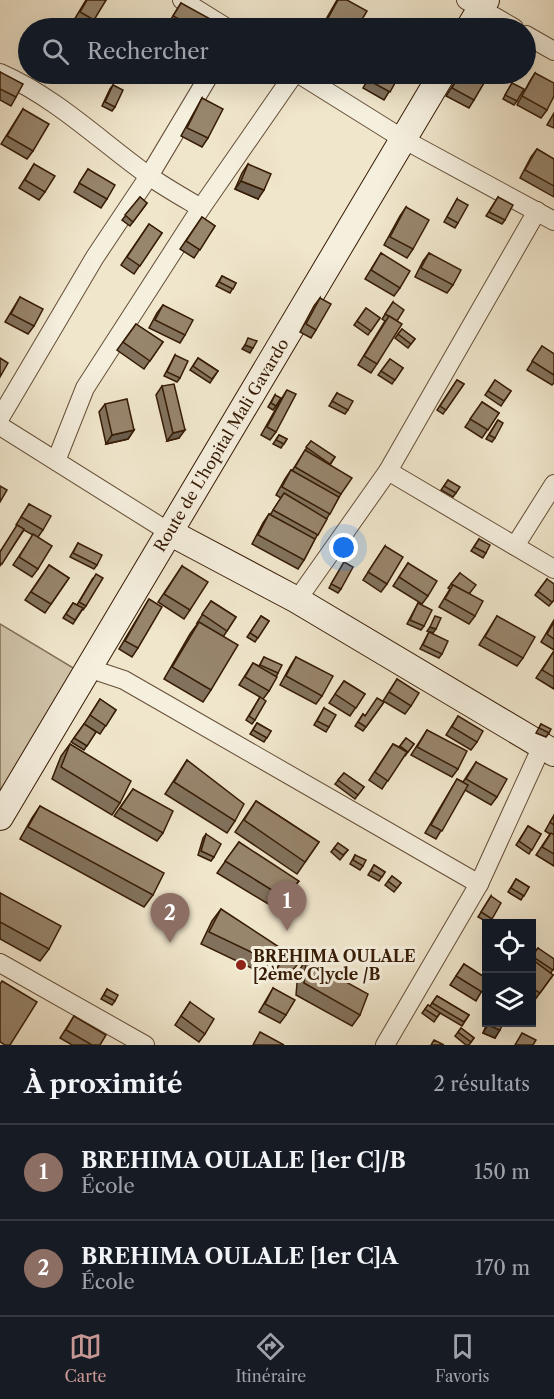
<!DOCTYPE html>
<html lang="fr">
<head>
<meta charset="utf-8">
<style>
	body { margin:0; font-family:"Libre Caslon Text",serif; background:#20242c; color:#f1f3f6 }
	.controls { position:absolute; right:18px; bottom:18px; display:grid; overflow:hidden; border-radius:0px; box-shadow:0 6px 24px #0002 }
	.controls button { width:54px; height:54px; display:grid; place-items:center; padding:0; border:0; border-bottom:2px solid #363941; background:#171b24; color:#f1f3f6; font:30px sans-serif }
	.you { position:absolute; left:344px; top:548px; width:21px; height:21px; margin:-15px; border:4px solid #fff; border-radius:50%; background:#1a73e8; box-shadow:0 0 0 9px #1a73e833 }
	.badge { display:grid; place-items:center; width:39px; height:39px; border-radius:50%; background:#c59692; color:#fff; font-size:20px; font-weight:700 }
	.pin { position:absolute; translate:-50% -50px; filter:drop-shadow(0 2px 3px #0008) }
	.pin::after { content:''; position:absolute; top:32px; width:21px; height:18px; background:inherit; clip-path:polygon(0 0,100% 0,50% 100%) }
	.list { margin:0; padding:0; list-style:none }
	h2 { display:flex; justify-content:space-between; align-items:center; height:78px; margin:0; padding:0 24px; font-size:26px }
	h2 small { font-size:20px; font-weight:400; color:#9ea1a6 }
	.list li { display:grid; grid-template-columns:39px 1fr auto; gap:18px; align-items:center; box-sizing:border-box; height:96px; padding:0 24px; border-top:2px solid #363941 }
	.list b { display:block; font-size:22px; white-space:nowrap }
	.list p { margin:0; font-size:20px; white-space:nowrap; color:#9ea1a6 }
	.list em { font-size:20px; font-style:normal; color:#9ea1a6 }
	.icon { flex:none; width:33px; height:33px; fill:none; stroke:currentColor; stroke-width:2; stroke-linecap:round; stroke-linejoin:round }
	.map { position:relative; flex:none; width:554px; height:1045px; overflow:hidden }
	.search { position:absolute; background:#171b24; box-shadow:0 6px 24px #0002; left:18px; right:18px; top:18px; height:66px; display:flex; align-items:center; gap:15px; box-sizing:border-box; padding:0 21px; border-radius:33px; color:#9ea1a6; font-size:22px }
	.sheet { height:270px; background:#171b24 }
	nav { display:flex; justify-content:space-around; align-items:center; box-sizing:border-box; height:84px; border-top:2px solid #363941; background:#171b24; font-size:16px; color:#9ea1a6 }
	nav a { display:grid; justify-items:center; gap:3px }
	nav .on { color:#c59692 }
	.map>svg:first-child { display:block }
	.green { fill:#d1c4aa; stroke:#847058; stroke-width:1.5 }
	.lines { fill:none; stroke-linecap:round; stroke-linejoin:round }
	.street-casing { stroke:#654e37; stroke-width:20 }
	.secondary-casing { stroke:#371c05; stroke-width:28 }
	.street { stroke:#f5efde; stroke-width:18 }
	.secondary { stroke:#f5efde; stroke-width:26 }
	.wall { fill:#82725d; stroke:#371c05; stroke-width:1.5 }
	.shaded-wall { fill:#6a5d4c; stroke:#371c05; stroke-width:1.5 }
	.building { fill:#97856c; stroke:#371c05; stroke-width:1.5 }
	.poi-dot { fill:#8f2418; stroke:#f5efde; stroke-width:2 }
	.labels { text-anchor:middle; stroke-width:6; stroke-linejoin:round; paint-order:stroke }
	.street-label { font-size:16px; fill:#371c05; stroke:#f5efde }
	.poi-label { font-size:16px; font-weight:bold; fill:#371c05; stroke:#f5efde; text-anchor:start }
</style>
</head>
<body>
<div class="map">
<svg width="554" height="1045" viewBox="0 0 554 1045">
	<rect width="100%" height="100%" fill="#f0e6cc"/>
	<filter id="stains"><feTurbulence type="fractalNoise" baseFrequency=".00333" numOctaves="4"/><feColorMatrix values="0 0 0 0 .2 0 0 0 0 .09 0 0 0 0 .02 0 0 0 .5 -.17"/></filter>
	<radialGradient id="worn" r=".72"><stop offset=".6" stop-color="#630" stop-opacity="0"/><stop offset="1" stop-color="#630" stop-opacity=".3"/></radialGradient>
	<!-- green -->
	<polygon class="green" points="0,624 75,669 0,794"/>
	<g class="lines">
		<defs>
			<g id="street">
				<polyline points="182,0 227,28"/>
				<polyline points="466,0 514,28"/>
				<polyline points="526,35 554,51"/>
				<path d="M 0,73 C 57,98 100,141 149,176 C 166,188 184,198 201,208"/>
				<polyline points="299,74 403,139 554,221"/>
				<polyline points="0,418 95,257 149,176 210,74"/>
				<polyline points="0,426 169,532"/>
				<polyline points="56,461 85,388 201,208 294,74"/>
				<polyline points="388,471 554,569"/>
				<polyline points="515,546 554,484"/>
				<polyline points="297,600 388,471 537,211"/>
				<polyline points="88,668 124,680 479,884"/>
				<polyline points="0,963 145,1045"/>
				<polyline points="385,1045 479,884 542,746"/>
			</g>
			<g id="secondary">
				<polyline points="469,28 486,0"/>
				<polyline points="169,532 297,600 554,753"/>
				<polyline points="0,817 442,74"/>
			</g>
		</defs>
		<!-- street casing -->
		<use href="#street" class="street-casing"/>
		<!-- secondary casing -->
		<use href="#secondary" class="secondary-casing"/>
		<!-- street -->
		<use href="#street" class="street"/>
		<!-- secondary -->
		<use href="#secondary" class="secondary"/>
	</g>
	<!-- wall -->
	<g class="wall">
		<polygon points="86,0 106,0 88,28 74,20"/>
		<polygon points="337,0 347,0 357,28 321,28"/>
		<polygon points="181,3 207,28 176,28 168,24"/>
		<polygon points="0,72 16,97 11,106 0,100"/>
		<polygon points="535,73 547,110 541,118 517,105 530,81"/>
		<polygon points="239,74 251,74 247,79"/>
		<polygon points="371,74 400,74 384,100 363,88"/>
		<polygon points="460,74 474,100 469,108 446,96"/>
		<polygon points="512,83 517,101 514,105 503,99"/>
		<polygon points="113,85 115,107 112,111 102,106 110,89"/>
		<polygon points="202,98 208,138 202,147 181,136 197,107"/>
		<polygon points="23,109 33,151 27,159 1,144"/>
		<polygon points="554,113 554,128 547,125"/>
		<polygon points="537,149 554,159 554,197 520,178 531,157"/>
		<polygon points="34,164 45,192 39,200 19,188"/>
		<polygon points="248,164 258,199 235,189 242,173"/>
		<polygon points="88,169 107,199 101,208 74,192"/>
		<polygon points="140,197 147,203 130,226 122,220"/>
		<polygon points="498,197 505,220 502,224 486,216"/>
		<polygon points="457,199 458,223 455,228 444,222"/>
		<polygon points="406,207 413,249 407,258 384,245 400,216"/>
		<polygon points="202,217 215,226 194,258 180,249"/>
		<polygon points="149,224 162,233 134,274 121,265"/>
		<polygon points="381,253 400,288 394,296 365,279"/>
		<polygon points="429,253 453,285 447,293 415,277 423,261"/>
		<polygon points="222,276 236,283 230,293 216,286"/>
		<polygon points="20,297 34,326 28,334 5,322"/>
		<polygon points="320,298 316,330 311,338 300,332 314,306"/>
		<polygon points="393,302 397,321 377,364 371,373 358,365 385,321 382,319"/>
		<polygon points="163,305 185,335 180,343 149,328 157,313"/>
		<polygon points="366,308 380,318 368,335 354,325"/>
		<polygon points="136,324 163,342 144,369 117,350"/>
		<polygon points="402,329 415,339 408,348 395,338"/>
		<polygon points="542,346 554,354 554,383 552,385 527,370"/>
		<polygon points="175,355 180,378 177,382 164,376"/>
		<polygon points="198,358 218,371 210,383 190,370"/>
		<polygon points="390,359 403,368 392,384 378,375"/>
		<polygon points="457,380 464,384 443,414 437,410"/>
		<polygon points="495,380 511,391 501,406 485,395"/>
		<polygon points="162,386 179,438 167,441 156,395"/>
		<polygon points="287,390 276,432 270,440 261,435 282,398"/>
		<polygon points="337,393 348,410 345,414 329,406"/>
		<polygon points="275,395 276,406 273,410 268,407"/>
		<polygon points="482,402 499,413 482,438 465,427"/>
		<polygon points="105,404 134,430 128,439 106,444 99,412"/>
		<polygon points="498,420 495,438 492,442 486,439"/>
		<polygon points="279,435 287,439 281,448 273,444"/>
		<polygon points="311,441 335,457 330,465 341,494 315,539 304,560 298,569 252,544 263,523 269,514 270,515 281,498 276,495 285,479 291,470 292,471"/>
		<polygon points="448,480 456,493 453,497 441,490"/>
		<polygon points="29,504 43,530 38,537 38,569 32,577 13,565 33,535 24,530 0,566 0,552 17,526 16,525"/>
		<polygon points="479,539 486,553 483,558 471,551"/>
		<polygon points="78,543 97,565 94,569 70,557"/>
		<polygon points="385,546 387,584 381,592 363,580"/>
		<polygon points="344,562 341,589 338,593 329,588"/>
		<polygon points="408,563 428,596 422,604 393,586"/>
		<polygon points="49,565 69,578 45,613 25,600"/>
		<polygon points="182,566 190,610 184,619 158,602"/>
		<polygon points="460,573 470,594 475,616 469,624 439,607 450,589 448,588"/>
		<polygon points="93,578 86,606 83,610 82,610 73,624 63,618 73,603 77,605"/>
		<polygon points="547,579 554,600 549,606 535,595"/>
		<polygon points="149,599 138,648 132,657 119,649"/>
		<polygon points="211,601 236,617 223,637 211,690 203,702 164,679 190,634 198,623 197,623"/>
		<polygon points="418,603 424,626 421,630 407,624"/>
		<polygon points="261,616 269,621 255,642 247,637"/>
		<polygon points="497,616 523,658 517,666 479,645"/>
		<polygon points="554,620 554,650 541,642"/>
		<polygon points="429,632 442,654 439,658 420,649"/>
		<polygon points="554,651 554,689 536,678"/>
		<polygon points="264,657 278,673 269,691 263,699 255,720 252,724 246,720 260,697 239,685 253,663 259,666"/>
		<polygon points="296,657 322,696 316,704 280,685 291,665"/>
		<polygon points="397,679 411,706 405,714 383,701"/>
		<polygon points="344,681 365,694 350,716 329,703"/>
		<polygon points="100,699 116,710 100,734 84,724"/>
		<polygon points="384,702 363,731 355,726 363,714 365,716"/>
		<polygon points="324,708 329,727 326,732 314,725"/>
		<polygon points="458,716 477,742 471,750 446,735"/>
		<polygon points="257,723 271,731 264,742 250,734"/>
		<polygon points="84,724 96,732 84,750 71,742"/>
		<polygon points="541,724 549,733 546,737 536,733"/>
		<polygon points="427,730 458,769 452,777 411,755"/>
		<polygon points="406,738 414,744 405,756 404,756 382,789 369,780 393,744 399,747"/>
		<polygon points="70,744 120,803 112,815 52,779 61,756"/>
		<polygon points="187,760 235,821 227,833 165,794"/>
		<polygon points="476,762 497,797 491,805 465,790 436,839 425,833 457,779 463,782"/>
		<polygon points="344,773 364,787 355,799 335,784"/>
		<polygon points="133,789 163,833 157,841 114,816"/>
		<polygon points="256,801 319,842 297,874 235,832"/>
		<polygon points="40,806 153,895 144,907 20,839 32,818"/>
		<polygon points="554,815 554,866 536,855 550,834 545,831"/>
		<polygon points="528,826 541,834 529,854 516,845"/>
		<polygon points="206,834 214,857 211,861 198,855 203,838"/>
		<polygon points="239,842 290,893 275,908 217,873"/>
		<polygon points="338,843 348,850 340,860 331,852"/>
		<polygon points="355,855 363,866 360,870 350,864"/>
		<polygon points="374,865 385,872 379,881 368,875"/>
		<polygon points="392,876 401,883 394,892 385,885"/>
		<polygon points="516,879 529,887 521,900 508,892"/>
		<polygon points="0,893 49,949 40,961 0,939"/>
		<polygon points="491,896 492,919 489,923 478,917"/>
		<polygon points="221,909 270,961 262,973 201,944 212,921"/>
		<polygon points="538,948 554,968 550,974 553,975 534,1001 531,1000 531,957"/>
		<polygon points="284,956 294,970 285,980 274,973"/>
		<polygon points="306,960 360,1015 352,1026 296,995 298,972"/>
		<polygon points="464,964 486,984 476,1001 450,985"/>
		<polygon points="273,988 286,1015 280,1023 259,1012"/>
		<polygon points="107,989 115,1001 112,1005 101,999"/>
		<polygon points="437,996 469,1015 462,1026 440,1013 434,1022 422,1013 428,1005 430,1006"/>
		<polygon points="190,1002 205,1034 199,1042 175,1025"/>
		<polygon points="74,1016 100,1045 72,1045 60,1038"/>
		<polygon points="487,1023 503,1023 495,1038 483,1033"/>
		<polygon points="461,1028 474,1038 469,1045 466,1045 455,1036"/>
	</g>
	<!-- shaded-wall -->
	<g class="shaded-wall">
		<polygon points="241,181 264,190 258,199 235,189"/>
		<polygon points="245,345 253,348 250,353 242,349"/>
		<polygon points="134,430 128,439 106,444 112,435"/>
		<polygon points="185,430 179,438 167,441 173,433"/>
		<polygon points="430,627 436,629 433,633 427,631"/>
		<polygon points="299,881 290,893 275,908 283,897"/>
		<polygon points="488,1025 500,1030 495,1038 483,1033"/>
	</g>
	<!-- building -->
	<g class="building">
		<polygon points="87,0 106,0 94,20 80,12"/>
		<polygon points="338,0 347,0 367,11 357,28 339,28 326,22"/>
		<polygon points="181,3 212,20 207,28 197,28 173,16"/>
		<polygon points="0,72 23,84 16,97 0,89"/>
		<polygon points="535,73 554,83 554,96 547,110 522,96"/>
		<polygon points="372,74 400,74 390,92 368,80"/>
		<polygon points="460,74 466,74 484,83 474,100 452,88"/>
		<polygon points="512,83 524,89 517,101 505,95"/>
		<polygon points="113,85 123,90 115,107 105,102"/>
		<polygon points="202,98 223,109 208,138 187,128"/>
		<polygon points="23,109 49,124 33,151 7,136"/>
		<polygon points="537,149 554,159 554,186 525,170"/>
		<polygon points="34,164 55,176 45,192 25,180"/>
		<polygon points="248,164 271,174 264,190 241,181"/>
		<polygon points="88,169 115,185 107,199 79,183"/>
		<polygon points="140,197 147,203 133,222 125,215"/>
		<polygon points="498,197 513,205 505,220 489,212"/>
		<polygon points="457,199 468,205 458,223 447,217"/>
		<polygon points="406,207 429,220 413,249 390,237"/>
		<polygon points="202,217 215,226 200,250 186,241"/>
		<polygon points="149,224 162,233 140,266 127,257"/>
		<polygon points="381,253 410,271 400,288 371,270"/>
		<polygon points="429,253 461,270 453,285 421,268"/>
		<polygon points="222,276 236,283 233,289 219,282"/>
		<polygon points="20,297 43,309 34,326 11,314"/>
		<polygon points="320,298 331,304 316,330 306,324"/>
		<polygon points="393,302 404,310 397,321 385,314"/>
		<polygon points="163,305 193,320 185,335 155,320"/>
		<polygon points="366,308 380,318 371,331 357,321"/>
		<polygon points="389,316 402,324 377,364 364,356"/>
		<polygon points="136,324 163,342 150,361 123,342"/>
		<polygon points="402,329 415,339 411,344 398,334"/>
		<polygon points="248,338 257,341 253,348 245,345"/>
		<polygon points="542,346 554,354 554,375 532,361"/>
		<polygon points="175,355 188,361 180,378 167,372"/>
		<polygon points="0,358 8,363 0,377"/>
		<polygon points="198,358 218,371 212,379 193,366"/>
		<polygon points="390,359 403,368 395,380 381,371"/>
		<polygon points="457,380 464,384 446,410 440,406"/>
		<polygon points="495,380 511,391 504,401 488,391"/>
		<polygon points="174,384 185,430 173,433 162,386"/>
		<polygon points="287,390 296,394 276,432 267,427"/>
		<polygon points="337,393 353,401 348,410 332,401"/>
		<polygon points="275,395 281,398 276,406 271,403"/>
		<polygon points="127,399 134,430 112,435 105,404"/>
		<polygon points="482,402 499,413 488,430 470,419"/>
		<polygon points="498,420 503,423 495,438 489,435"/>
		<polygon points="279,435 287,439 284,444 276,440"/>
		<polygon points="311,441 335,457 330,464 306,447"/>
		<polygon points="305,450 352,478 341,494 295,467"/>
		<polygon points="291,470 339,497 330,514 282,487"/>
		<polygon points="448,480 460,487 456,493 444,486"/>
		<polygon points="0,486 7,490 0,502"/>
		<polygon points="284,493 327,519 318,535 273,510"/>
		<polygon points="29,504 51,516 43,530 21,517"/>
		<polygon points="269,514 315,539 304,560 258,535"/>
		<polygon points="17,525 24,529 2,564 0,563 0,552"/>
		<polygon points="33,534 52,546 38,569 19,557"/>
		<polygon points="479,539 490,545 486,553 474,547"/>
		<polygon points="78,543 102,555 97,565 73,553"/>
		<polygon points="385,546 403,557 387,584 368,572"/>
		<polygon points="344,562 353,567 341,589 331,584"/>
		<polygon points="408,563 437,581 428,596 399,577"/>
		<polygon points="49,565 69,578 51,604 31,592"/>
		<polygon points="182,566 208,582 190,610 164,594"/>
		<polygon points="460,573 476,585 469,594 451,584"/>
		<polygon points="96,574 103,578 86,606 79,602"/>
		<polygon points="547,579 554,584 554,600 552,602 538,591"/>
		<polygon points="453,585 483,601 475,616 445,599"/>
		<polygon points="149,599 162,607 138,648 125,641"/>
		<polygon points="211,601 236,617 227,631 202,614"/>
		<polygon points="73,603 83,608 75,620 66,614"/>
		<polygon points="418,603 432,610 424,626 410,620"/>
		<polygon points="261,616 269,621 258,638 250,633"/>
		<polygon points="435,616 441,618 436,629 430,627"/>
		<polygon points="497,616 535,637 523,658 485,637"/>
		<polygon points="199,622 238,645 211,690 172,667"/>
		<polygon points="554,622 554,639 547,634"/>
		<polygon points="429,632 448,641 442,654 423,645"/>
		<polygon points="554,651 554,677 542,670"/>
		<polygon points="264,657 282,665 278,673 260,665"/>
		<polygon points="296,657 333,676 322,696 286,676"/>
		<polygon points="253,663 277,677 269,691 245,677"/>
		<polygon points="397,679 419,693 411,706 389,692"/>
		<polygon points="344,681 365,694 356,708 335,694"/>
		<polygon points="260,697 266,701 255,720 249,716"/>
		<polygon points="377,698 384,702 366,727 358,722 363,714 365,716"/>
		<polygon points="100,699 116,710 106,726 90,715"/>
		<polygon points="324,708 336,715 329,727 317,721"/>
		<polygon points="458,716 483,731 477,742 452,727"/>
		<polygon points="257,723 271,731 267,738 253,730"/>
		<polygon points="84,724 96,732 87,746 74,738"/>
		<polygon points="541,724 551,729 549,733 539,728"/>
		<polygon points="427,730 467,751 458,769 417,747"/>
		<polygon points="406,738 414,744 408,752 400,746"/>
		<polygon points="70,744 131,781 120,803 61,767"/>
		<polygon points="393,744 407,752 388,781 375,772"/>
		<polygon points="187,760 244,804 235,821 174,782"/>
		<polygon points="476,762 507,779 497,797 466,779"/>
		<polygon points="344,773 364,787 358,795 338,780"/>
		<polygon points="457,779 468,785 442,831 431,825"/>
		<polygon points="133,789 173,811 163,833 120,808"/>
		<polygon points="256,801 319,842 305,862 244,820"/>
		<polygon points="40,806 164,873 153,895 28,827"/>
		<polygon points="554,816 554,825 550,822"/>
		<polygon points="528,826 541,834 532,850 519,841"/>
		<polygon points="551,833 554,835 554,854 542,847"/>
		<polygon points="206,834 221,844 214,857 201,851"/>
		<polygon points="239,842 299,881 283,897 225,861"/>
		<polygon points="338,843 348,850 343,855 334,848"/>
		<polygon points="355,855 366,860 363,866 353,860"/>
		<polygon points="374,865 385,872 382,877 371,871"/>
		<polygon points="392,876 401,883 397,888 388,881"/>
		<polygon points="516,879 529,887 524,896 511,888"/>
		<polygon points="0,893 61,926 49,949 0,922"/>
		<polygon points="491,896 501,903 492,919 481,912"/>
		<polygon points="221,909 279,947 270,961 209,932"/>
		<polygon points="538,948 554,959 554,968 553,970 532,956"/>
		<polygon points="284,956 297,965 288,976 277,969"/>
		<polygon points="306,960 368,994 360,1015 304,983"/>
		<polygon points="533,960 553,975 540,993 531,987 531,962"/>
		<polygon points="464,964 486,978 486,984 482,992 456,976"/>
		<polygon points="2,981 37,1002 10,1045 5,1045 0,1042 0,984"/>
		<polygon points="273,988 295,1000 286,1015 265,1004"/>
		<polygon points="107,989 118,995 115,1001 104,995"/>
		<polygon points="437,996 469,1015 464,1022 432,1003"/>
		<polygon points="190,1002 214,1019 205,1034 181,1016"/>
		<polygon points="428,1005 440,1013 437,1017 425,1009"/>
		<polygon points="74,1016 106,1035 100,1045 92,1045 66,1030"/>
		<polygon points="490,1023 503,1023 500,1030 488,1025"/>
		<polygon points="461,1028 474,1038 471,1042 458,1032"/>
		<polygon points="260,1032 284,1045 253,1045"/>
		<polygon points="522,1033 536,1040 533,1045 515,1045"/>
		<polygon points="434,1040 444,1045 431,1045"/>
	</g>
	<!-- markers -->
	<circle class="poi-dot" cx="241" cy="965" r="6"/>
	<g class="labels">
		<!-- street labels -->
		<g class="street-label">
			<text transform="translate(221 445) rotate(-59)" y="6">Route de L'hopital Mali Gavardo</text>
		</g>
		<!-- poi labels -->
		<g class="poi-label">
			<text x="253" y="962">BREHIMA OULALE<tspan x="253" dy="18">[2ème C]ycle /B</tspan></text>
		</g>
	</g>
	<rect width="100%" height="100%" filter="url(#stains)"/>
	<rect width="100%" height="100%" fill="url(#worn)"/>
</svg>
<div class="controls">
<button><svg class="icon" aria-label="locate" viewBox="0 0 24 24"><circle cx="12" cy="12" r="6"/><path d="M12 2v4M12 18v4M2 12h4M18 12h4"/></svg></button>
<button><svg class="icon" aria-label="layers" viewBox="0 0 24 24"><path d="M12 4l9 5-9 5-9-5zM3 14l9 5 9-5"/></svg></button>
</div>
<div class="you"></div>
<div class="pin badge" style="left:287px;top:931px;background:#8d6e63">1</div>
<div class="pin badge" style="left:170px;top:943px;background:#8d6e63">2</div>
<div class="search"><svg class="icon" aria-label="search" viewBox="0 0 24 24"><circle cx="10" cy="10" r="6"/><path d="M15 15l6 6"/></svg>Rechercher</div>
</div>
<section class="sheet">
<h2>À proximité<small>2 résultats</small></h2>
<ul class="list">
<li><span class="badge" style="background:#8d6e63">1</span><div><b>BREHIMA OULALE [1er C]/B</b><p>École</p></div><em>150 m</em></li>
<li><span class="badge" style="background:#8d6e63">2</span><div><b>BREHIMA OULALE [1er C]A</b><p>École</p></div><em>170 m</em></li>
</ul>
</section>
<nav>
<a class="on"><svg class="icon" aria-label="map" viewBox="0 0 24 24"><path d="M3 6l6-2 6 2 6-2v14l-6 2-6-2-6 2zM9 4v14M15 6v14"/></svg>Carte</a>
<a><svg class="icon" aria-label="directions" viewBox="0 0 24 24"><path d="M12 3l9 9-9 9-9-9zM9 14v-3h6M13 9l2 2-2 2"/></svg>Itinéraire</a>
<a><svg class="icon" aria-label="saved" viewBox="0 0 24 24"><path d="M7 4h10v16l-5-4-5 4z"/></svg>Favoris</a>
</nav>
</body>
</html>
